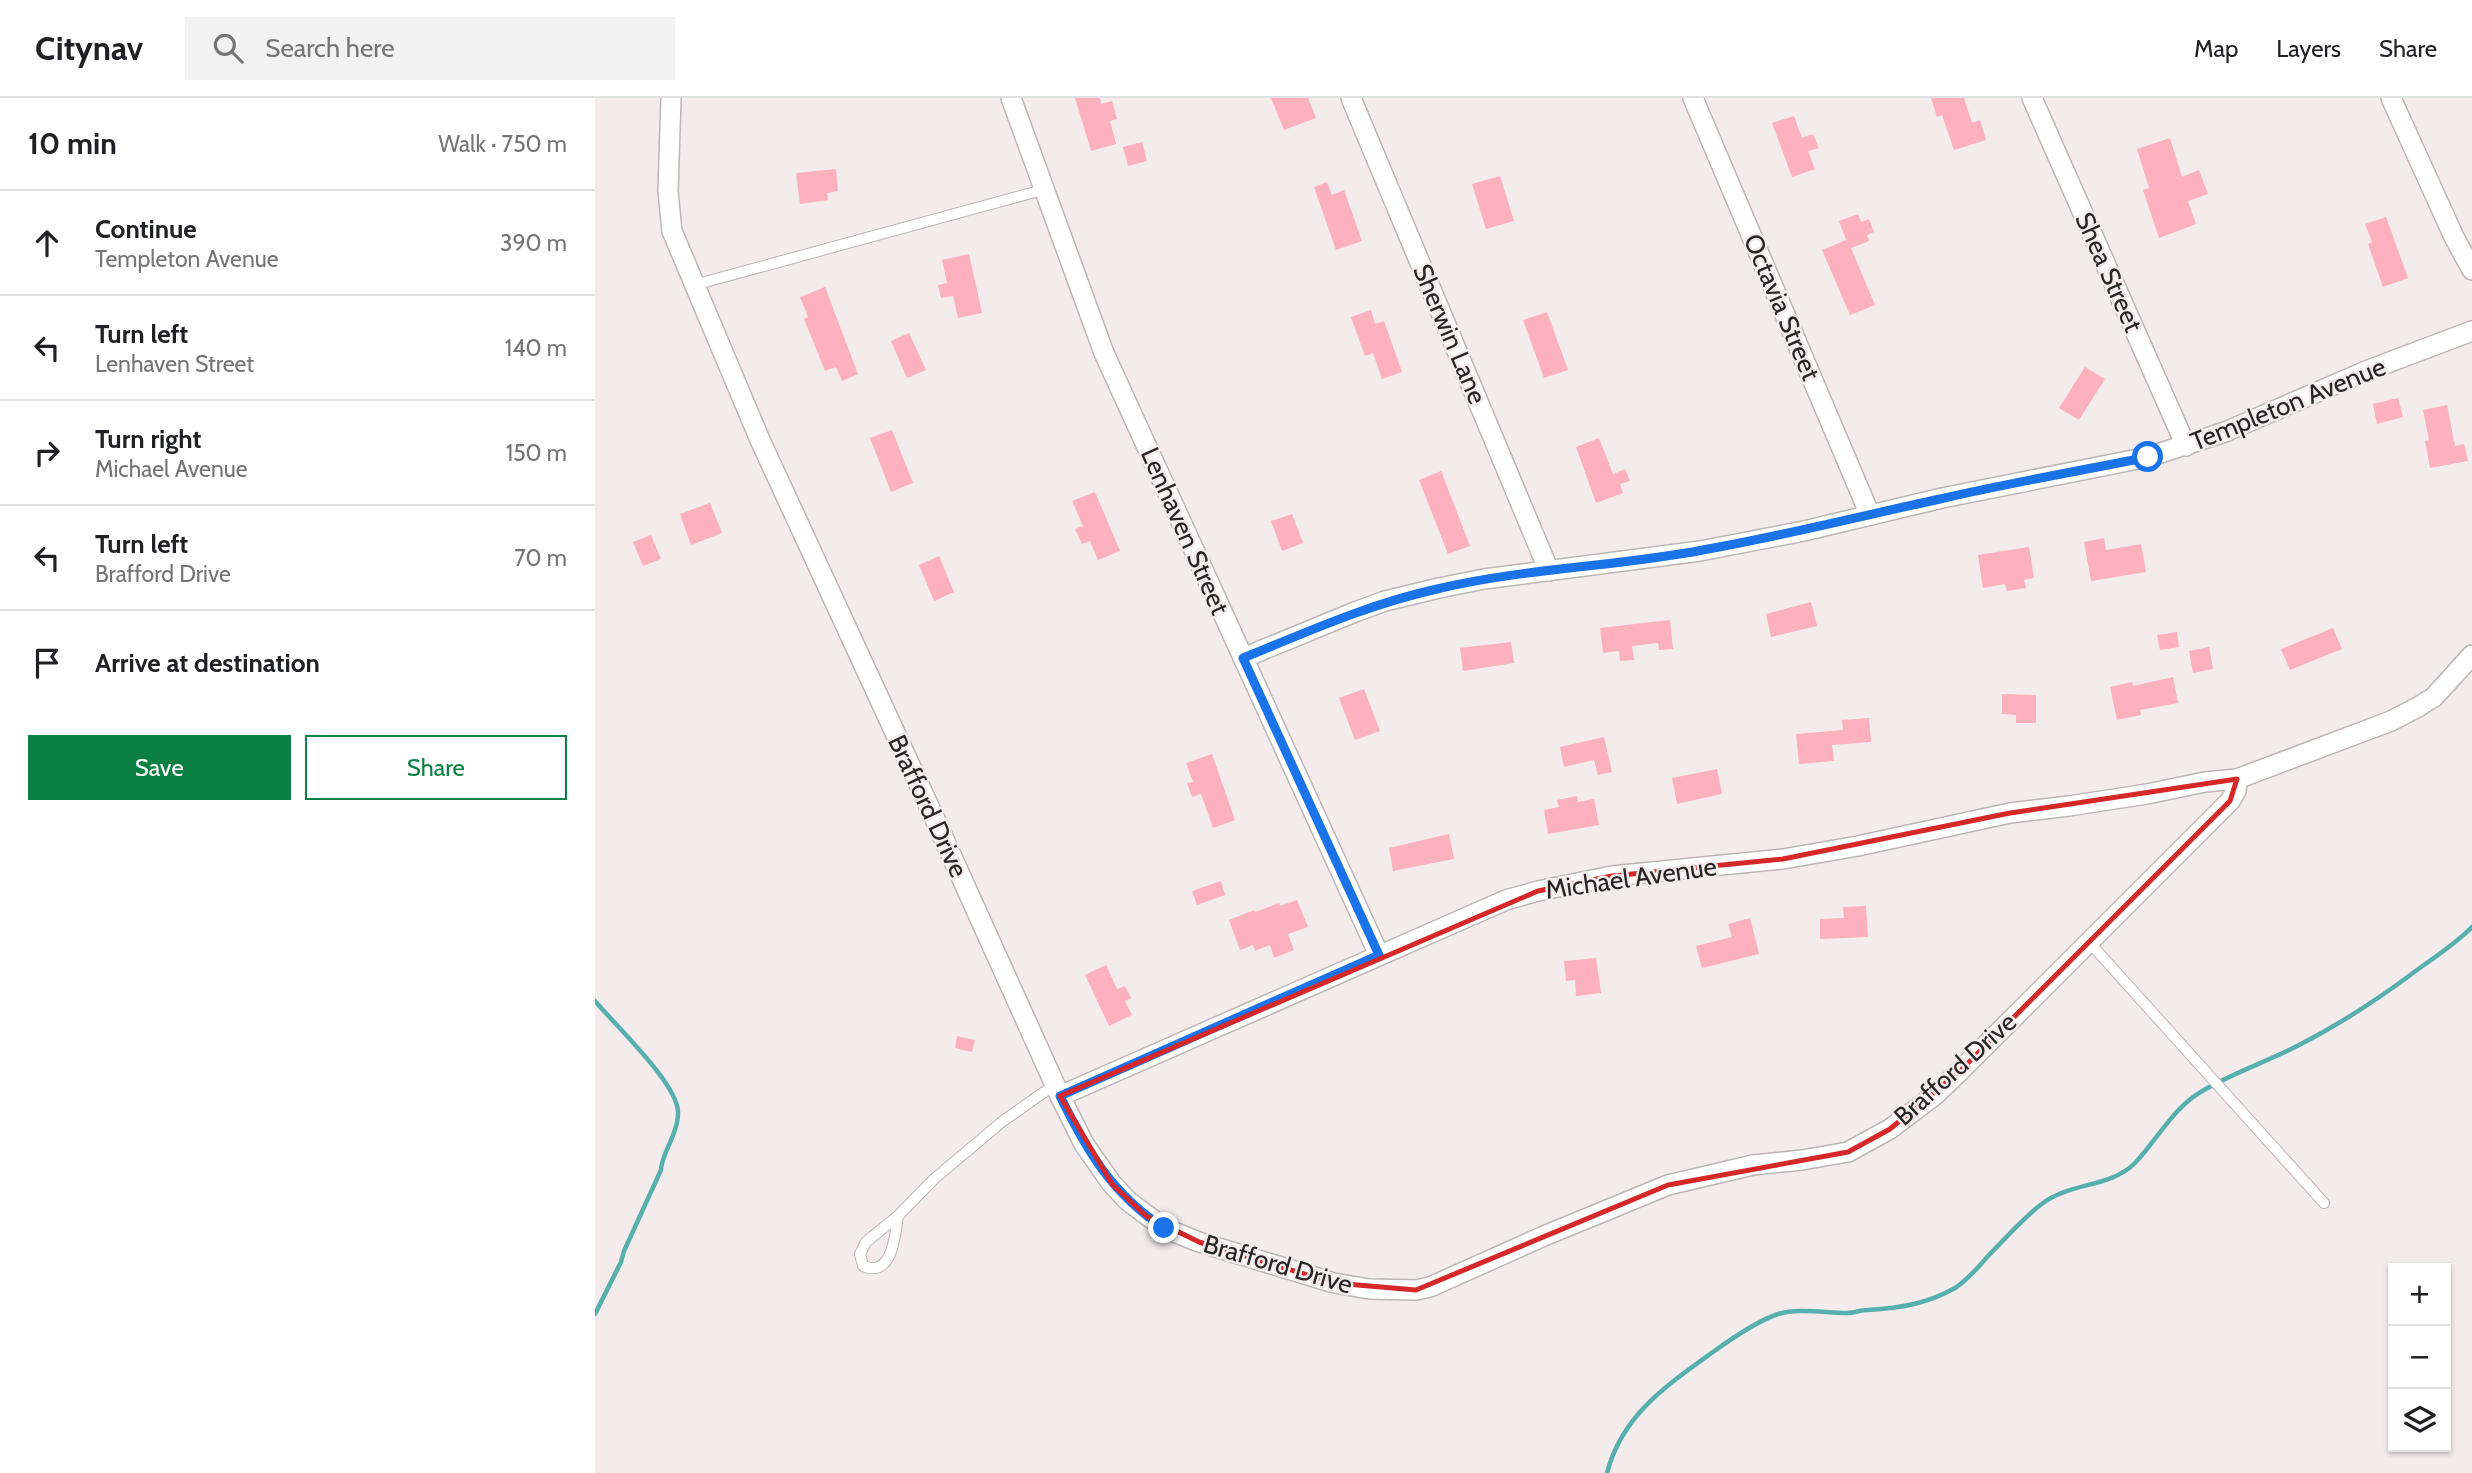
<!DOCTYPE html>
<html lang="en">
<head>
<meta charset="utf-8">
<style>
	body { margin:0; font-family:Cabin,sans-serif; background:#f2f2f2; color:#202124 }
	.controls { position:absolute; right:21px; bottom:21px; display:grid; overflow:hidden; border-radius:0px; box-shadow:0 2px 5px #0004 }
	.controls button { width:63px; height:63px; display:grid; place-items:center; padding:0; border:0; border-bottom:2px solid #e0e0e0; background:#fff; color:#202124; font:35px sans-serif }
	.stop { position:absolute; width:21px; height:21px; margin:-16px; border:5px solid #1a73e8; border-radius:50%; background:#fff }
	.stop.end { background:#1a73e8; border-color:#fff; box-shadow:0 2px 7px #0008 }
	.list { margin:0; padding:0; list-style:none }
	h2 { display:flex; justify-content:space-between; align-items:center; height:91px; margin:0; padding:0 28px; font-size:30px }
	h2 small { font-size:23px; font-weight:400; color:#757577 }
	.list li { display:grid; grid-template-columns:46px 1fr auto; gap:21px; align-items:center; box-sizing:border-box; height:105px; padding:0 28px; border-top:2px solid #e0e0e0 }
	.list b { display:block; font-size:26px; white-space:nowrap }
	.list p { margin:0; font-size:23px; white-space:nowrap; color:#757577 }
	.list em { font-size:23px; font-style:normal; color:#757577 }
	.actions { display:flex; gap:14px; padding:21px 28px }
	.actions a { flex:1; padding:16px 0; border:2px solid #0b8043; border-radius:0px; text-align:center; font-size:24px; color:#0b8043 }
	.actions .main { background:#0b8043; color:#fff }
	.icon { flex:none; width:38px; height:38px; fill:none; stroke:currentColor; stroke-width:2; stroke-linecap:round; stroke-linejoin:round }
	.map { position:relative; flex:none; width:1877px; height:1375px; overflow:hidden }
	header { display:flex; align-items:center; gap:42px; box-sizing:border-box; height:98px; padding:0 35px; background:#fff; border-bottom:2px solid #e0e0e0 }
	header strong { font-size:33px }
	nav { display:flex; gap:38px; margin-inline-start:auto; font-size:24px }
	.search { width:490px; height:63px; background:#f2f2f2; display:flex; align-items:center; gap:18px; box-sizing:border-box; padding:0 24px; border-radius:0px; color:#757577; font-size:26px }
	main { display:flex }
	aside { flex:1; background:#fff }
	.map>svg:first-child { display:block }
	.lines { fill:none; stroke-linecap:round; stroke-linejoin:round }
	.stream { stroke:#57b0ad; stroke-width:4.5 }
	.building { fill:#fdb0be }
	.lane-casing { stroke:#bdb5b6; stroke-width:12 }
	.street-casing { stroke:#bdb5b6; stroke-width:22 }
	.lane { stroke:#fff; stroke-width:10 }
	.street { stroke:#fff; stroke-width:19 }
	.route { stroke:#1a73e8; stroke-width:9 }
	.marked { fill:none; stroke:#d62828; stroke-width:5; stroke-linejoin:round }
	.labels { text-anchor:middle; stroke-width:5; stroke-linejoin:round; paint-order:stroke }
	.street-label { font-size:26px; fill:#282526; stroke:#f4ebed }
</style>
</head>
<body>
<header>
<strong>Citynav</strong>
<div class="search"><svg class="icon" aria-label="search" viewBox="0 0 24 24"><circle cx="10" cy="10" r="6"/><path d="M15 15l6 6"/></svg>Search here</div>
<nav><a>Map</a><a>Layers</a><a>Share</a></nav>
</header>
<main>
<aside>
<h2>10 min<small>Walk · 750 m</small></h2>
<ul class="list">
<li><svg class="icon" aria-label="ahead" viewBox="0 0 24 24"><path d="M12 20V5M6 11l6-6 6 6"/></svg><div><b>Continue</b><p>Templeton Avenue</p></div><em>390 m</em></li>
<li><svg class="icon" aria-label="left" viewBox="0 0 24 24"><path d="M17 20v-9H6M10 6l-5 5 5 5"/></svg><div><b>Turn left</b><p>Lenhaven Street</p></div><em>140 m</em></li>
<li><svg class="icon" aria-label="right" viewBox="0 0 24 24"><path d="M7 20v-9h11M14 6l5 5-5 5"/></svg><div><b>Turn right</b><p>Michael Avenue</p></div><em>150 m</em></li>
<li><svg class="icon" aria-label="left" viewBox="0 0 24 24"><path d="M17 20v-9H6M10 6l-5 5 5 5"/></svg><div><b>Turn left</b><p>Brafford Drive</p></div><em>70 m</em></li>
<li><svg class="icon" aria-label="arrive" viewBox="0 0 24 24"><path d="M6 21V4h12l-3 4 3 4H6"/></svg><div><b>Arrive at destination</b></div></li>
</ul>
<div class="actions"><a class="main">Save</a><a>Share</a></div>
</aside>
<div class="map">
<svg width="1877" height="1375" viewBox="0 0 1877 1375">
	<rect width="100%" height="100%" fill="#f4ebed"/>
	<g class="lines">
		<!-- stream -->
		<g class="stream">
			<path d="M 0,903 C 20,927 84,987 83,1015 C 83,1036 66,1057 66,1072 L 29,1153 L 26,1164 L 0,1216"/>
			<path d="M 1012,1375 C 1027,1317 1072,1287 1118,1254 C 1136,1241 1162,1223 1183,1216 C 1204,1210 1230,1215 1252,1215 C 1259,1215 1266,1212 1273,1212 C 1305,1210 1332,1206 1360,1190 C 1374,1181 1383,1169 1394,1157 C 1411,1140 1429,1119 1448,1105 C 1476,1084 1515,1090 1540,1065 C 1563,1041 1578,1009 1609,992 C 1640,974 1674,963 1706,946 C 1743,927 1780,903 1814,878 C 1835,862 1858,848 1877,829"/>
		</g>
	</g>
	<!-- building -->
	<g class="building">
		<polygon points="480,0 505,0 506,6 517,3 522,21 515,23 521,46 496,53"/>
		<polygon points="676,0 713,0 721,20 689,32"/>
		<polygon points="1336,0 1369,0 1377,25 1385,22 1391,42 1359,52 1347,17 1342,19"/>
		<polygon points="1199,18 1207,40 1218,36 1224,50 1213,53 1220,71 1197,79 1177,25"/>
		<polygon points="1575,40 1587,79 1604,72 1613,96 1593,103 1601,126 1564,140 1548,92 1554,90 1542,51"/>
		<polygon points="547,44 552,63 533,68 528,49"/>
		<polygon points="241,71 243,93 232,95 233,102 205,106 201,75"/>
		<polygon points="905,78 919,123 891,131 877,86"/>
		<polygon points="732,84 737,97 749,92 767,143 741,152 719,89"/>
		<polygon points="1263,116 1266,124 1274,121 1279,134 1272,137 1274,143 1256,150 1280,207 1255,217 1227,152 1251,142 1244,123"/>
		<polygon points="1791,119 1813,180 1788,189 1773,146 1777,144 1770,126"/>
		<polygon points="374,156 387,215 363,220 358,198 346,200 343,187 352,185 347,162"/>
		<polygon points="230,189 263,276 247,283 241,269 230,273 209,221 213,219 205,199"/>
		<polygon points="776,212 780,226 789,223 807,274 787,281 778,255 770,258 756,219"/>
		<polygon points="952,214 973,272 949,280 928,222"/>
		<polygon points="314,235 331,272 312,280 296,243"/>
		<polygon points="1490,269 1510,281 1484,322 1464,310"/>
		<polygon points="1803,300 1808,319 1782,326 1778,306"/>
		<polygon points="1852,307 1860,348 1869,346 1873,363 1835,370 1830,343 1834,342 1828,312"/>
		<polygon points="297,332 318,385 296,394 275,340"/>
		<polygon points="1004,340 1018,376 1030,371 1035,383 1025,386 1028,395 1001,405 981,349"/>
		<polygon points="846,373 875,448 853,456 824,382"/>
		<polygon points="500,394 525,453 503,462 495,443 487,446 480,431 488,428 477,403"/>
		<polygon points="115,405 127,435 96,447 85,416"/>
		<polygon points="697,416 708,445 687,453 676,423"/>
		<polygon points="56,437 66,461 48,468 38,444"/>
		<polygon points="1509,440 1511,452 1546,446 1551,474 1496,483 1489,444"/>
		<polygon points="1434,449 1439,480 1429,482 1431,490 1412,493 1410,486 1388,490 1383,457"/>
		<polygon points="344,458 359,494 339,503 324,467"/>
		<polygon points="1216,504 1222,528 1176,539 1171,516"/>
		<polygon points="1075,522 1078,551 1064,552 1063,545 1037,548 1039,562 1025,563 1024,553 1008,555 1005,530"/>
		<polygon points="1738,530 1747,551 1695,572 1686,551"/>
		<polygon points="1582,534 1584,549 1565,552 1562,537"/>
		<polygon points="916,544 919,565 868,573 865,550"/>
		<polygon points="1614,549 1618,571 1598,575 1594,553"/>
		<polygon points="1578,579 1583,605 1545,612 1546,617 1522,622 1515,589 1537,584 1538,588"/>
		<polygon points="769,591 785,633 760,642 744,600"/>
		<polygon points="1407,596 1441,597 1441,625 1421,625 1421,617 1407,616"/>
		<polygon points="1274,620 1276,644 1237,647 1239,663 1204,666 1201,636 1248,632 1247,622"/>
		<polygon points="1009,639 1017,674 1003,677 999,662 969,669 965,649"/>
		<polygon points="617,656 640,722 618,730 606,696 597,699 592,685 598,684 591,665"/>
		<polygon points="1122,671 1127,696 1082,706 1077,680"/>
		<polygon points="982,698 983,704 999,701 1004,727 953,736 949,712 964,709 962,702"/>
		<polygon points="854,736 859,761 798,773 794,750"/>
		<polygon points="626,783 630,797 602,807 597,793"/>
		<polygon points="702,802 713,829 693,836 699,852 679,860 675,847 660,853 658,847 645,852 634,822 659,812 660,814 684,805 685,808"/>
		<polygon points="1271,808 1273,839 1225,841 1225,821 1249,820 1248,809"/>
		<polygon points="1155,820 1164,856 1107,870 1101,848 1137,839 1133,826"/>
		<polygon points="1001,860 1006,895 981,898 980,882 971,883 969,863"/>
		<polygon points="511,867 522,891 530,888 536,900 530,903 537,917 514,928 490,877"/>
		<polygon points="362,938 380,942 377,954 360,950"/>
	</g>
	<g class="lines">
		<defs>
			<g id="lane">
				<polyline points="99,187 451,91"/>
				<polyline points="1494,844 1729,1105"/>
				<path d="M 303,1118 C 300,1137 298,1180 268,1168 L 265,1156 L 271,1144 L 303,1118 L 339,1081 L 408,1023 L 459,987"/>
			</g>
			<g id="street">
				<polyline points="76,0 73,93 77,133 165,342 344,730 465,998 489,1046 517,1086 533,1103 569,1130 604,1144 739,1185 774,1191 821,1192 835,1189 949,1138 1073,1087 1158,1067 1207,1062 1253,1054 1295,1031 1340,997 1365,973 1635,703 1641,693 1642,681"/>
				<polyline points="416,0 509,255 784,857"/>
				<polyline points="756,0 954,473"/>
				<polyline points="1098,0 1275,417"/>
				<polyline points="1437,0 1591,348"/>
				<polyline points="1796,0 1859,139 1877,172"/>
				<polyline points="648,560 760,514 790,503 844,490 889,481 1105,453 1209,433 1347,400 1553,359 1630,334 1771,273 1877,233"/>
				<polyline points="465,998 911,802 943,793 1017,778 1188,761 1263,748 1415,715 1474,708 1552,696 1610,684 1642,681 1796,623 1823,609 1839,599 1877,557"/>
			</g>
		</defs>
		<!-- lane casing -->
		<use href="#lane" class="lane-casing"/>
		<!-- street casing -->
		<use href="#street" class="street-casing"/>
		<!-- lane -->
		<use href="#lane" class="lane"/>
		<!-- street -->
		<use href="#street" class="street"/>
	</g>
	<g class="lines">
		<!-- route -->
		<path class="route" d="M 569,1130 C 517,1096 492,1053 465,998 L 784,857 L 648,560 C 712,534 774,506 842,491 C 929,470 1020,469 1108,452 C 1188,438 1266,418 1345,401 C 1414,385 1484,373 1553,359"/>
	</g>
	<!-- marked area -->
	<path class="marked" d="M 1642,681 L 1635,703 L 1365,973 L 1295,1031 L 1253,1054 L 1073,1087 L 821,1192 L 739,1185 L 604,1144 L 551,1118 L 517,1086 L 465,998 L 943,793 L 1017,778 L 1188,761 L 1415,715 Z"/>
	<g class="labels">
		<!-- street labels -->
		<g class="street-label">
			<text transform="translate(1514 174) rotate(66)" y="9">Shea Street</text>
			<text transform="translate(1187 209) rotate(67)" y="9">Octavia Street</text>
			<text transform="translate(855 236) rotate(67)" y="9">Sherwin Lane</text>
			<text transform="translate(1693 306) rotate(-22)" y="9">Templeton Avenue</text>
			<text transform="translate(590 433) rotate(66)" y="9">Lenhaven Street</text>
			<text transform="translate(333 708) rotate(65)" y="9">Brafford Drive</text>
			<text transform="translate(1036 780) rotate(-8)" y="9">Michael Avenue</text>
			<text transform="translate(1360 971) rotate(-42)" y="9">Brafford Drive</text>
			<text transform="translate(683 1166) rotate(16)" y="9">Brafford Drive</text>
		</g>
	</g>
</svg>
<div class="controls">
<button>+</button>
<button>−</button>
<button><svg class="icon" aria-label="layers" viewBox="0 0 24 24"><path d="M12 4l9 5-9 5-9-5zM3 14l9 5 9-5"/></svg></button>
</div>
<div class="stop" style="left:1553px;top:359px"></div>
<div class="stop end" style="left:569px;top:1130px"></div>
</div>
</main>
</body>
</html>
